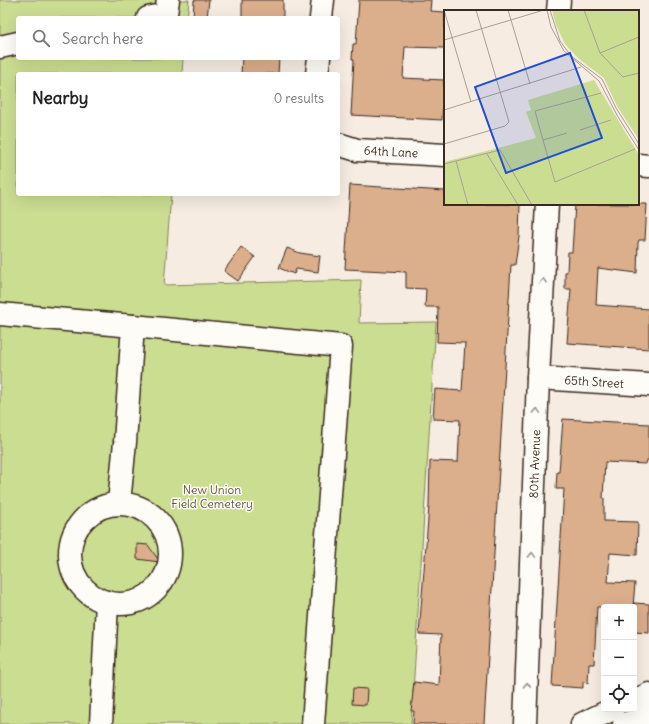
<!DOCTYPE html>
<html lang="en">
<head>
<meta charset="utf-8">
<style>
	body { margin:0; font-family:Delius,sans-serif; background:#f6f6f6; color:#222 }
	.controls { position:absolute; right:12px; bottom:12px; display:grid; overflow:hidden; border-radius:4px; box-shadow:0 4px 16px #0002 }
	.controls button { width:36px; height:36px; display:grid; place-items:center; padding:0; border:0; border-bottom:1px solid #e0e0e0; background:#fff; color:#222; font:20px sans-serif }
	.list { margin:0; padding:0; list-style:none }
	h2 { display:flex; justify-content:space-between; align-items:center; height:52px; margin:0; padding:0 16px; font-size:17px }
	h2 small { font-size:13px; font-weight:400; color:#767676 }
	.icon { flex:none; width:22px; height:22px; fill:none; stroke:currentColor; stroke-width:2; stroke-linecap:round; stroke-linejoin:round }
	.map { position:relative; flex:none; width:649px; height:724px; overflow:hidden }
	.search { position:absolute; background:#fff; box-shadow:0 4px 16px #0002; left:16px; top:16px; width:324px; height:44px; display:flex; align-items:center; gap:10px; box-sizing:border-box; padding:0 14px; border-radius:4px; color:#767676; font-size:15px }
	.panel { position:absolute; background:#fff; box-shadow:0 4px 16px #0002; left:16px; top:72px; width:324px; height:124px; border-radius:4px }
	.map>svg:first-child { display:block }
	.green { fill:#cbdd91; stroke:#838458 }
	.building { fill:#dbae8c; stroke:#3b2a1e }
	.lines { fill:none; stroke-linecap:round; stroke-linejoin:round }
	.minor-casing { stroke:#3b2a1e; stroke-width:25 }
	.minor { stroke:#fdfcf7; stroke-width:22 }
	.oneway { stroke:#9c938a }
	.labels { text-anchor:middle; stroke-width:3; stroke-linejoin:round; paint-order:stroke }
	.street-label { font-size:12px; fill:#3b2a1e; stroke:#fdfcf7 }
	.park-label { font-size:12px; fill:#5f573b; stroke:#fdfcf7 }
	.inset-road { fill:none; stroke:#ab9e94; stroke-width:1 }
	.view { fill:#1d4ed8; fill-opacity:0.15; stroke:#1d4ed8; stroke-width:2 }
	.inset-edge { fill:none; stroke:#3b2a1e; stroke-width:2 }
</style>
</head>
<body>
<div class="map">
<svg width="649" height="724" viewBox="0 0 649 724">
	<rect width="100%" height="100%" fill="#f6ece2"/>
	<filter id="ink" filterUnits="userSpaceOnUse"><feTurbulence type="fractalNoise" baseFrequency=".025" numOctaves="2"/><feDisplacementMap in="SourceGraphic" scale="8" xChannelSelector="R" yChannelSelector="G"/><feConvolveMatrix kernelMatrix="1 2 1 2 8 2 1 2 1" color-interpolation-filters="sRGB"/></filter>
	<g filter="url(#ink)">
		<!-- green -->
		<polygon class="green" points="0,0 189,0 187,18 18,18 18,58 183,58 182,74 18,74 18,194 171,194 164,285 361,280 359,323 436,322 411,724 0,724"/>
		<!-- building -->
		<g class="building">
			<polygon points="194,0 209,0 207,18 193,18"/>
			<rect x="242" y="0" width="41" height="18"/>
			<polygon points="359,0 431,0 430,11 445,12 445,48 405,47 403,78 444,80 442,120 351,115 354,59 352,59 353,44 356,44"/>
			<polygon points="242,58 279,58 278,74 241,74"/>
			<polygon points="350,185 445,191 445,204 520,204 519,236 515,265 511,265 484,724 413,724 414,711 411,711 414,682 439,685 441,635 419,634 429,506 430,461 458,462 460,420 433,419 435,389 462,391 465,343 437,342 438,307 425,307 426,289 406,288 406,272 345,269"/>
			<polygon points="575,204 647,204 645,240 639,240 638,243 637,273 598,268 596,305 649,309 649,349 567,343 571,289 565,289 565,272 567,272 568,252 572,252"/>
			<polygon points="241,247 255,257 238,281 224,271"/>
			<polygon points="287,248 300,253 320,256 318,272 296,269 294,274 279,268"/>
			<polygon points="563,419 649,424 649,460 647,460 646,464 605,462 603,498 604,498 604,521 638,522 637,555 610,553 608,582 635,583 633,607 597,607 594,664 589,664 588,683 583,682 583,688 552,686 564,489 556,489 557,472 559,472"/>
			<polygon points="137,544 148,545 160,562 137,559"/>
			<polygon points="634,603 649,604 649,633 634,632"/>
			<polygon points="353,688 367,689 366,705 352,704"/>
		</g>
		<g class="lines">
			<defs>
				<g id="minor">
					<polyline points="558,11 559,0"/>
					<polyline points="148,18 166,14 168,0"/>
					<polyline points="321,18 323,0"/>
					<polyline points="0,47 18,43"/>
					<polyline points="317,74 319,58"/>
					<polyline points="338,144 357,150 445,155"/>
					<polyline points="638,165 649,166"/>
					<polyline points="0,314 133,326 125,442 119,503"/>
					<polyline points="133,326 341,346 313,724"/>
					<polyline points="538,378 649,385"/>
					<circle cx="120" cy="554" r="50"/>
					<polyline points="634,701 649,694"/>
					<polyline points="101,724 107,602"/>
					<polyline points="525,724 538,378 547,204"/>
					<polyline points="582,724 613,709"/>
					<polyline points="624,724 649,716"/>
				</g>
			</defs>
			<!-- minor casing -->
			<use href="#minor" class="minor-casing"/>
			<!-- minor -->
			<use href="#minor" class="minor"/>
		</g>
		<!-- one-way arrows -->
		<defs><path id="oneway-chevron" d="M-2-3.5L2.5 0L-2 3.5" fill="none" stroke-width="1.6" stroke-linecap="round" stroke-linejoin="round"/></defs>
		<g class="oneway">
			<use href="#oneway-chevron" transform="translate(543 281) rotate(-87)"/>
			<use href="#oneway-chevron" transform="translate(537 411) rotate(-88)"/>
			<use href="#oneway-chevron" transform="translate(532 555) rotate(-88)"/>
			<use href="#oneway-chevron" transform="translate(527 685) rotate(-88)"/>
		</g>
	</g>
	<g class="labels">
		<!-- street labels -->
		<g class="street-label">
			<text transform="translate(391 152) rotate(3)" y="4">64th Lane</text>
			<text transform="translate(594 382) rotate(4)" y="4">65th Street</text>
			<text transform="translate(535 464) rotate(-88)" y="4">80th Avenue</text>
		</g>
		<!-- park labels -->
		<g class="park-label">
			<text x="212" y="494">New Union<tspan x="212" dy="14">Field Cemetery</tspan></text>
		</g>
	</g>
	<!-- overview -->
	<g transform="translate(444 10)">
		<rect width="195" height="195" fill="#f6ece2"/>
		<path d="M 108,0 L 195,0 L 195,130 L 173,96 L 160,68 L 135,49 L 121,34 L 112,15 ZM 150,70 L 195,145 L 195,195 L 0,195 L 0,152 L 92,128 L 82,102 L 87,100 L 84,90 Z" fill="#cbdd91"/>
		<path class="inset-road" d="M 0,0 L 27,92M 64,0 L 86,74M 103,0 L 107,17 L 120,41 L 155,71 L 174,107 L 195,140M 106,0 L 116,31 L 127,46 L 158,69 L 172,98 L 195,134M 140,0 L 156,43 L 179,67 L 195,63M 0,30 L 100,0M 156,43 L 195,27M 0,100 L 137,57M 136,120 L 167,110M 123,123 L 99,130 L 111,172 L 191,139M 99,130 L 91,101 L 157,83M 0,134 L 61,116 L 65,112 L 32,0M 43,144 L 74,195M 12,151 L 24,195M 0,154 L 56,140 L 88,195"/>
		<path class="view" d="M 126,43 L 158,128 L 62,163 L 31,77 Z"/>
		<rect width="195" height="195" class="inset-edge"/>
	</g>
</svg>
<div class="controls">
<button>+</button>
<button>−</button>
<button><svg class="icon" aria-label="locate" viewBox="0 0 24 24"><circle cx="12" cy="12" r="6"/><path d="M12 2v4M12 18v4M2 12h4M18 12h4"/></svg></button>
</div>
<div class="search"><svg class="icon" aria-label="search" viewBox="0 0 24 24"><circle cx="10" cy="10" r="6"/><path d="M15 15l6 6"/></svg>Search here</div>
<section class="panel">
<h2>Nearby<small>0 results</small></h2>
<ul class="list">
</ul>
</section>
</div>
</body>
</html>
